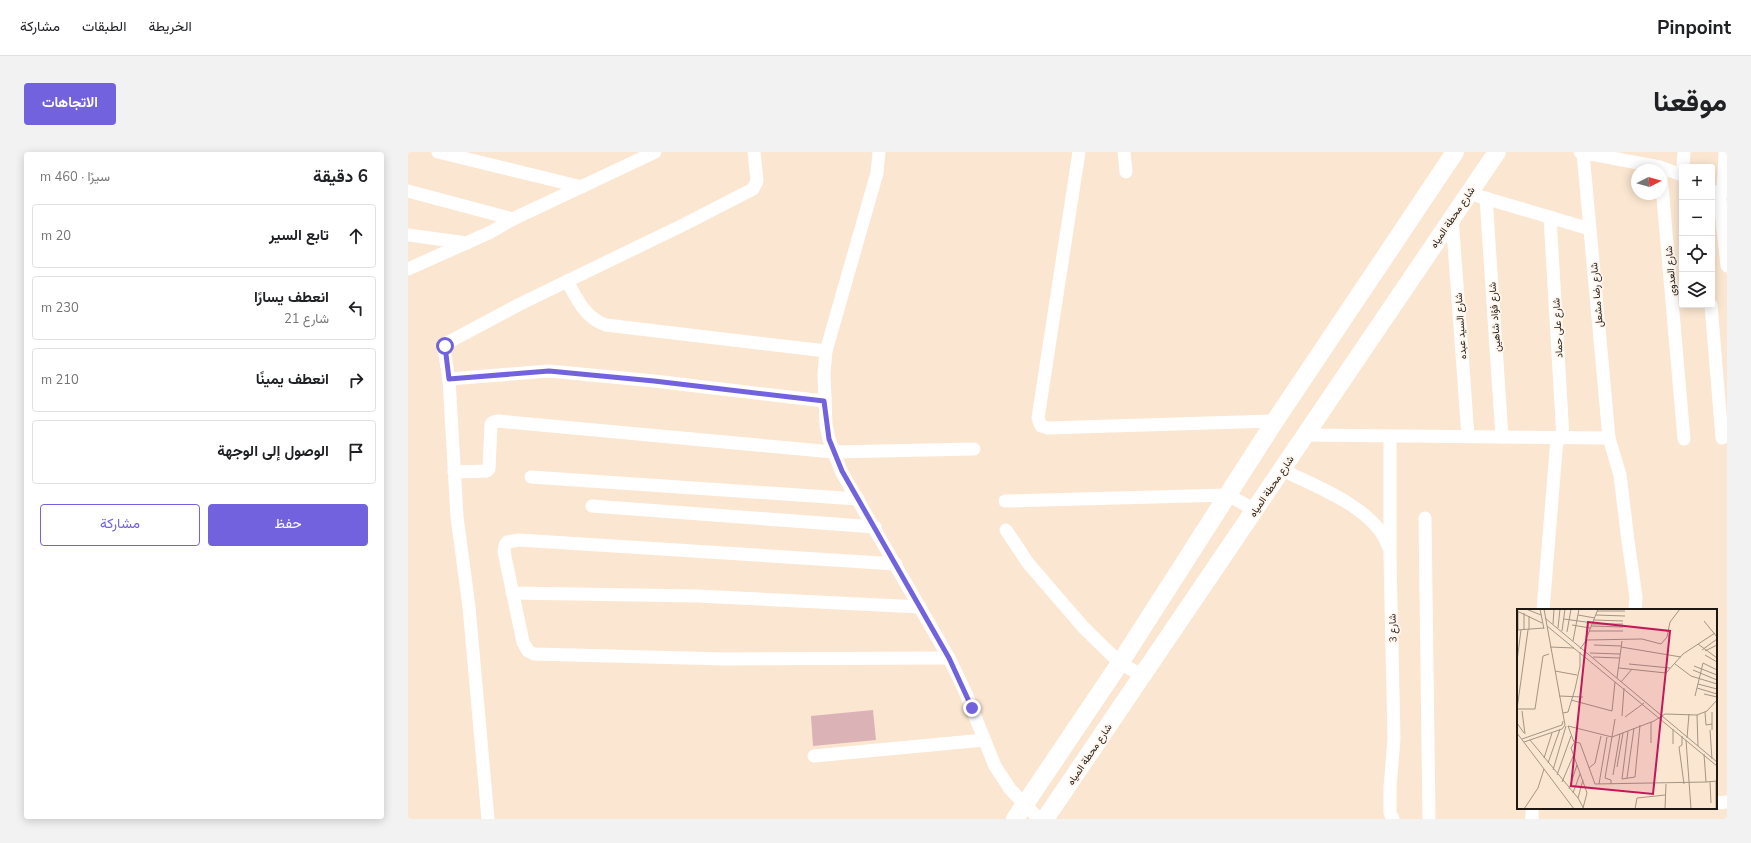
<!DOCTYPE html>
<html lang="ar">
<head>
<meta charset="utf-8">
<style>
	body { margin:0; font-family:"Nunito Sans",Vazirmatn,sans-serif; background:#f2f2f2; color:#202124; direction:rtl }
	.controls { position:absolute; right:12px; top:12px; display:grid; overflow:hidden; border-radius:4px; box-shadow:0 2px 10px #0003 }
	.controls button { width:36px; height:36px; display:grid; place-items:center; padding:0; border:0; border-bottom:1px solid #e0e0e0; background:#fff; color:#202124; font:20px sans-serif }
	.compass { position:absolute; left:1223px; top:12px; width:36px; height:36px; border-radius:50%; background:#fff; box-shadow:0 2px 10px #0003; rotate:84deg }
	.stop { position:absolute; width:12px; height:12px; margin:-9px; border:3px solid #7262dd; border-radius:50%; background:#fff }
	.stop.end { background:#7262dd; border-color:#fff; box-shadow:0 1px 4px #0008 }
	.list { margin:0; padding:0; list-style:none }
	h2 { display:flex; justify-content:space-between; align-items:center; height:52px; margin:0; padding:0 16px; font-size:17px }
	h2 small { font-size:13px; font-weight:400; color:#757577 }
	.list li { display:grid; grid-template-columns:26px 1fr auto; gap:12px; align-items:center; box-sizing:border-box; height:64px; margin:0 8px 8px; padding:0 8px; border:1px solid #e0e0e0; border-radius:4px }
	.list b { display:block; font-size:15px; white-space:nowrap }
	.list p { margin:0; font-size:13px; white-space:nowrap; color:#757577 }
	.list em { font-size:13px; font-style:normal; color:#757577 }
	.actions { display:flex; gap:8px; padding:12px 16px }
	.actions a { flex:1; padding:9px 0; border:1px solid #7262dd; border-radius:4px; text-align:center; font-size:14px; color:#7262dd }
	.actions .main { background:#7262dd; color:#fff }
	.icon { flex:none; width:22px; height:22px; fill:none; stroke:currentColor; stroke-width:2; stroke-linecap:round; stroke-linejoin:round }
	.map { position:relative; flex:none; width:1319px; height:667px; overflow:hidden; direction:ltr; border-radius:4px }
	header { display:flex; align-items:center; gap:24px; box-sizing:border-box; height:56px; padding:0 20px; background:#fff; border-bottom:1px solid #e0e0e0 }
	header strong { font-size:19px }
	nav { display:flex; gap:22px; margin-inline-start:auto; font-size:14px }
	.intro { display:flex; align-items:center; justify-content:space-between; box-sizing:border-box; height:96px; padding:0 24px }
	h1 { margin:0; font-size:28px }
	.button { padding:10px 18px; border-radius:4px; background:#7262dd; color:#fff; font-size:14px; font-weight:700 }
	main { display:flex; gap:24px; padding:0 24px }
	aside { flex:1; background:#fff; border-radius:4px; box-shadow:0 2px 10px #0003 }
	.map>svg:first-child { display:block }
	.green { fill:#dbb2b6 }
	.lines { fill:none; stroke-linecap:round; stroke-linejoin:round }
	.street { stroke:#fff; stroke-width:13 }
	.secondary { stroke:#fff; stroke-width:18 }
	.route { stroke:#7262dd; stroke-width:5 }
	.labels { text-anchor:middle; stroke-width:3.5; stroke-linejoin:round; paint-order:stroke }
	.street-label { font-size:10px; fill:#1f1811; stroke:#fff6ee }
	.inset-road { fill:none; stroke:#a39484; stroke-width:1 }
	.view { fill:#c2185b; fill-opacity:0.15; stroke:#c2185b; stroke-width:2 }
	.inset-edge { fill:none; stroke:#1f1811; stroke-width:2 }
</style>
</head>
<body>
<header>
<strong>Pinpoint</strong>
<nav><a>الخريطة</a><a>الطبقات</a><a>مشاركة</a></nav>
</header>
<div class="intro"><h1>موقعنا</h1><a class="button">الاتجاهات</a></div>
<main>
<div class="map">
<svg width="1319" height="667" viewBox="0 0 1319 667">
	<rect width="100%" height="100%" fill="#fbe7d1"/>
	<!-- green -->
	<polygon class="green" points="465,558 468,588 405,594 403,564"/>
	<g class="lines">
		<!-- street -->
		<g class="street">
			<polyline points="30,0 174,35"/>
			<polyline points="471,0 469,21 418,199 416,221 418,273 421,287 433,319 541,506 556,537 587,614 602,637 631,667"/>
			<polyline points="671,0 630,266 633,274 640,276 867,269"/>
			<polyline points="716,0 718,20"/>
			<polyline points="1172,0 1252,15 1274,23"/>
			<polyline points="1175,1 1201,286 1212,323 1220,389 1228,445 1227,458"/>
			<polyline points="1275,15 1276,0"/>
			<polyline points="1253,23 1276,287"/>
			<polyline points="0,39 105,67"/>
			<polyline points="1311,39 1319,114"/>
			<polyline points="1315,40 1317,0"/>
			<polyline points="1070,44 1182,77"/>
			<polyline points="1078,46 1094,285"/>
			<polyline points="1044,65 1060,284"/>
			<polyline points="1142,65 1155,286"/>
			<polyline points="0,83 59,91"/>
			<polyline points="0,117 83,80 105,67 247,0"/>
			<path d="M 159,129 C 169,147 177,166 198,173 L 418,199"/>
			<polyline points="1303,153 1314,286"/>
			<polyline points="41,227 141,219 246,229 416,249"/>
			<polyline points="897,283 1201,286"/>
			<polyline points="982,284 982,405 986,587 982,635 982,661 985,667"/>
			<path d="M 874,318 C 908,334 968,357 980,394"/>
			<polyline points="46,320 79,319 81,317 83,272 85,270 90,269 425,300 566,297"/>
			<polyline points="123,325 450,347"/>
			<polyline points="597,349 820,343 847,358"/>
			<polyline points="184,354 467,375"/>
			<polyline points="1017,366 1021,667"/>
			<polyline points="598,378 620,411 676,476 712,511 735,524"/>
			<polyline points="488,412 111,388 99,390 97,393 96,400 115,490 120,499 126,502 317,507 541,506"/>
			<polyline points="104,441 289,444 512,455"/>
			<polyline points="1135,458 1149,286"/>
			<polyline points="406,604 576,588"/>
			<polyline points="1308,651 1319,650"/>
			<polyline points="80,667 61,455 49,365 41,227 36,197 37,192 112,152 277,72 345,37 349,29 346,0"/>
			<polyline points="1124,667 1124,656"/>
		</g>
		<!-- secondary -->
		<g class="secondary">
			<polyline points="607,667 712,511 867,269 1047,0"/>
			<polyline points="637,667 1089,0"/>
		</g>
	</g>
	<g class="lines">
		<!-- route -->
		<polyline class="route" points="37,194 41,227 141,219 246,229 416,249 421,287 434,319 541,506 564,556"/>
	</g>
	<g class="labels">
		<!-- street labels -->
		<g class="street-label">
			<text transform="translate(1044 65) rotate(-56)" y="4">شارع محطة المياه</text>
			<text transform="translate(1262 119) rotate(-95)" y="4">شارع العدوى</text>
			<text transform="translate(1188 143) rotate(-95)" y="4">شارع رضا مشعل</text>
			<text transform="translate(1086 165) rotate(-94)" y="4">شارع فؤاد شاهين</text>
			<text transform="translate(1052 174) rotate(-94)" y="4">شارع السيد عبده</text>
			<text transform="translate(1149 176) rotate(-93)" y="4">شارع على حماد</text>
			<text transform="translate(863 334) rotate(-56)" y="4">شارع محطة المياه</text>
			<text transform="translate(984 476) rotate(-92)" y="4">شارع 3</text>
			<text transform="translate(681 602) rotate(-56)" y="4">شارع محطة المياه</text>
		</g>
	</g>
	<!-- overview -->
	<g transform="translate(1109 457)">
		<rect width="200" height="200" fill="#fbe7d1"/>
		<path class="inset-road" d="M 9,0 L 24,6M 23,0 L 27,20M 0,2 L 25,14M 80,2 L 108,2M 61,6 L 78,9M 79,6 L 108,7M 28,9 L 200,153M 47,10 L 76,14M 77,11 L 106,12M 187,12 L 200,28M 36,15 L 37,0M 76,15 L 106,15M 55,16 L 73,19M 30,17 L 200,157M 74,17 L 106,18M 41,19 L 43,0M 0,21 L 27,19M 1,21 L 1,3M 7,21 L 7,4M 12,21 L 12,7M 45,22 L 48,0M 72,22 L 106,22M 50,23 L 54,0M 69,31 L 125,30 L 144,35 L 150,28 L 153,13 L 163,0M 56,32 L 62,0M 181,35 L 200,49M 77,36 L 104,37M 33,38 L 57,39M 104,38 L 164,48M 63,40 L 68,33 L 81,0M 185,41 L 200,30M 188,42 L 200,36M 73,44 L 103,45M 188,46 L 200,53M 76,48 L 103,49M 0,52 L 4,21M 112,55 L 153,59M 158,55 L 174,67 L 200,75M 177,57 L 200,66M 102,59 L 149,64 L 166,45 L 198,24M 176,61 L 200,71M 38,62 L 60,66M 100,69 L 105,32M 104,73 L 115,60M 181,75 L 200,80M 180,79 L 200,85M 187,85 L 200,88M 42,87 L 66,88M 178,87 L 186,54 L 200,61M 54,91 L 95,102 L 98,73M 0,100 L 11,21M 0,100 L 18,100 L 26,47 L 32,45M 5,102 L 8,125M 188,103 L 189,116 L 195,115M 46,104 L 51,103 L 58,80 L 63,57 L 63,43M 180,106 L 181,137M 105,107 L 107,79M 108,108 L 127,94M 0,114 L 7,124M 51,117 L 57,133 L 63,134 L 78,175 L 189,173M 51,117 L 95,128 L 137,112 L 148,105 L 180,106 L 190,102 L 200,91M 156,120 L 156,135M 193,121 L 195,150M 195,121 L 195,103M 111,122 L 105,170 L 118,168 L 123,116M 0,124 L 57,200M 165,127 L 165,136 L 162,138 L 167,175M 170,129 L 172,105M 5,130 L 45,116 L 46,112M 13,131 L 61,189 L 67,200M 169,131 L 174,200M 7,133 L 45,120 L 48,116 L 27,0M 57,134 L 54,139 L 70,184 L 66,199M 134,134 L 134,113M 187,145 L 189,173 L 200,172M 27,149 L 35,124M 31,154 L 43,120M 100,158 L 106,124M 72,159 L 78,154 L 84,127M 36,161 L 49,117M 40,166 L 54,127M 96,166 L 103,125M 110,169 L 117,119M 199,172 L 199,200M 45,173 L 57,145M 193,173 L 194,194M 82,175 L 90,128M 94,175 L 94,171 L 88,169 L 98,110M 52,180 L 60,156M 56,184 L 63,165M 61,189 L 66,171M 7,200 L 21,179 L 27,160M 118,200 L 120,189 L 148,186M 148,200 L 149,175"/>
		<path class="view" d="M 71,13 L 153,22 L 136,185 L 54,177 Z"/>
		<rect width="200" height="200" class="inset-edge"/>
	</g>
</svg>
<div class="controls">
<button>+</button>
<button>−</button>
<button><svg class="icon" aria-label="locate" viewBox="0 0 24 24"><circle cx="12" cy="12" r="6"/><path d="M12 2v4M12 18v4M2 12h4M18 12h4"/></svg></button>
<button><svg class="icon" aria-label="layers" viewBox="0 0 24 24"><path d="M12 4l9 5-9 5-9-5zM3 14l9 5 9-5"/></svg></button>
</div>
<svg class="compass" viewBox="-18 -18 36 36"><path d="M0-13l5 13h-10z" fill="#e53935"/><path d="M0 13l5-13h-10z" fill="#757577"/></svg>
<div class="stop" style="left:37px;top:194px"></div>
<div class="stop end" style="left:564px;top:556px"></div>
</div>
<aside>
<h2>6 دقيقة<small>سيرًا · 460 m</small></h2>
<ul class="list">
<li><svg class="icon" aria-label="ahead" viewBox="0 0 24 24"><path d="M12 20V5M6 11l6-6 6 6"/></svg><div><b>تابع السير</b></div><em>20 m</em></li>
<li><svg class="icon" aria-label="left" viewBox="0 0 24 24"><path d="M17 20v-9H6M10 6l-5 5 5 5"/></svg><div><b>انعطف يسارًا</b><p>شارع 21</p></div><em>230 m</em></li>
<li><svg class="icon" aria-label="right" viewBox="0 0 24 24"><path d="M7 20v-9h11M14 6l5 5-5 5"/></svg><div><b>انعطف يمينًا</b></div><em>210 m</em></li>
<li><svg class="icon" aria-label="arrive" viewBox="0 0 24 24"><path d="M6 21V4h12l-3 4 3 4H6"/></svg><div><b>الوصول إلى الوجهة</b></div></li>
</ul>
<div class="actions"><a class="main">حفظ</a><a>مشاركة</a></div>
</aside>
</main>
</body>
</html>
